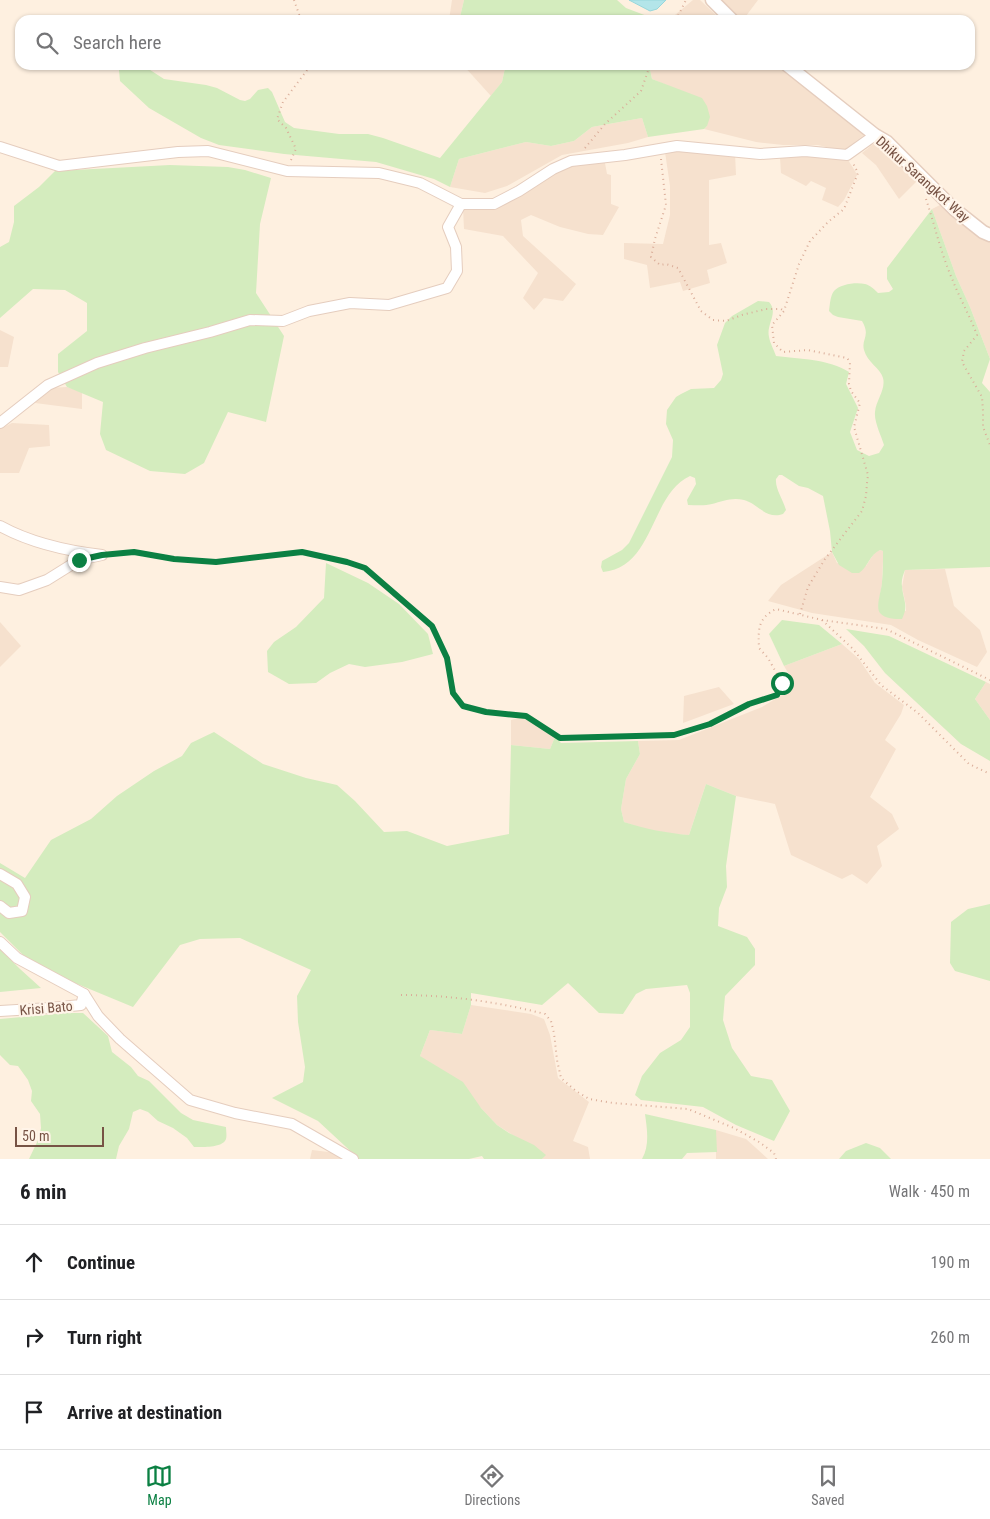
<!DOCTYPE html>
<html lang="en">
<head>
<meta charset="utf-8">
<style>
	body { margin:0; font-family:"Roboto Condensed",sans-serif; background:#f2f2f2; color:#202124 }
	.scale { position:absolute; left:15px; bottom:12px; width:89px; box-sizing:border-box; padding-left:5px; border:2px solid #775345; border-top:0; font-size:14px; line-height:18px; white-space:nowrap; color:#775345; -webkit-text-stroke:4px #fff4e8; paint-order:stroke }
	.stop { position:absolute; width:15px; height:15px; margin:-11px; border:4px solid #0b8043; border-radius:50%; background:#fff }
	.stop.end { background:#0b8043; border-color:#fff; box-shadow:0 1px 5px #0008 }
	.list { margin:0; padding:0; list-style:none }
	h2 { display:flex; justify-content:space-between; align-items:center; height:65px; margin:0; padding:0 20px; font-size:21px }
	h2 small { font-size:16px; font-weight:400; color:#757577 }
	.list li { display:grid; grid-template-columns:32px 1fr auto; gap:15px; align-items:center; box-sizing:border-box; height:75px; padding:0 20px; border-top:1px solid #e0e0e0 }
	.list b { display:block; font-size:19px; white-space:nowrap }
	.list em { font-size:16px; font-style:normal; color:#757577 }
	.icon { flex:none; width:28px; height:28px; fill:none; stroke:currentColor; stroke-width:2; stroke-linecap:round; stroke-linejoin:round }
	.map { position:relative; flex:none; width:990px; height:1159px; overflow:hidden }
	.search { position:absolute; background:#fff; box-shadow:0 1px 4px #0004; left:15px; right:15px; top:15px; height:55px; display:flex; align-items:center; gap:12px; box-sizing:border-box; padding:0 18px; border-radius:15px; color:#757577; font-size:19px }
	.sheet { height:290px; background:#fff }
	nav { display:flex; justify-content:space-around; align-items:center; box-sizing:border-box; height:70px; border-top:1px solid #e0e0e0; background:#fff; font-size:14px; color:#757577 }
	nav a { display:grid; justify-items:center; gap:2px }
	nav .on { color:#0b8043 }
	.map>svg:first-child { display:block }
	.residential { fill:#f6e1ce }
	.green { fill:#d4ecbe }
	.water { fill:#b3e5e9; stroke:#98d7db }
	.lines { fill:none; stroke-linecap:round; stroke-linejoin:round }
	.minor-casing { stroke:#e5cdbe; stroke-width:12 }
	.tertiary-casing { stroke:#e5cdbe; stroke-width:15 }
	.path { stroke:#daad99; stroke-width:2; stroke-dasharray:1 4; stroke-linecap:butt }
	.minor { stroke:#fff; stroke-width:10 }
	.tertiary { stroke:#fff; stroke-width:12 }
	.route { stroke:#0b8043; stroke-width:6 }
	.labels { text-anchor:middle; stroke-width:4.5; stroke-linejoin:round; paint-order:stroke }
	.street-label { font-size:14px; fill:#775345; stroke:#fff4e8 }
</style>
</head>
<body>
<div class="map">
<svg width="990" height="1159" viewBox="0 0 990 1159">
	<rect width="100%" height="100%" fill="#fef0e0"/>
	<!-- residential -->
	<g class="residential">
		<polygon points="452,0 464,0 460,17 462,20 449,20"/>
		<polygon points="693,0 700,0 721,20 669,20"/>
		<polygon points="722,0 758,0 743,20 741,20"/>
		<polygon points="463,65 503,65 505,68 502,82 491,96"/>
		<polygon points="649,65 775,65 812,92 864,135 843,151 818,145 783,145 756,142 704,129 707,126 671,87 652,79"/>
		<polygon points="642,118 648,137 628,143 562,155 507,186 485,193 450,187 459,159 526,142 551,146 574,141 592,127"/>
		<polygon points="877,141 906,167 917,181 899,199 876,165 862,153"/>
		<polygon points="697,150 735,153 736,175 709,180 709,245 721,243 727,263 707,270 710,283 683,291 680,282 650,288 647,265 624,259 624,243 663,244 670,215 670,186 665,152"/>
		<polygon points="806,153 848,160 855,171 857,175 844,200 838,207 822,200 826,188 811,181 806,186 781,173 780,158"/>
		<polygon points="605,163 607,174 611,175 611,204 619,207 603,235 588,234 560,227 531,215 521,220 523,236 576,284 563,301 544,298 534,310 523,298 538,273 503,236 464,229 463,208 496,208 561,169 579,164"/>
		<polygon points="944,203 990,237 990,359 970,307 956,276 932,209"/>
		<polygon points="0,330 14,337 8,367 0,367"/>
		<polygon points="67,387 82,392 82,409 35,403 45,388"/>
		<polygon points="12,423 49,425 50,446 29,448 19,473 0,473 0,429"/>
		<polygon points="880,550 883,551 883,560 882,584 879,601 906,611 906,606 902,587 905,570 945,569 954,606 980,630 987,652 977,667 918,640 891,625 812,613 768,601 781,585 832,552 837,563 866,566 875,552"/>
		<polygon points="0,622 21,646 0,667"/>
		<polygon points="842,644 859,659 875,683 904,705 901,714 885,740 896,749 870,797 892,814 899,829 877,846 882,866 867,884 852,874 842,879 791,855 775,804 736,796 706,784 689,835 673,834 644,829 624,822 621,809 626,779 640,754 638,741 679,740 762,707 790,690 792,679 784,666"/>
		<polygon points="986,682 990,684 990,720 975,699"/>
		<polygon points="719,687 734,704 683,723 684,696"/>
		<polygon points="522,717 555,737 550,749 511,745 511,720"/>
		<polygon points="471,1005 531,1014 544,1019 550,1035 558,1078 589,1102 573,1141 588,1147 590,1159 542,1159 545,1155 497,1125 481,1108 420,1056 430,1030 462,1034"/>
		<polygon points="716,1130 746,1139 768,1159 716,1159"/>
		<polygon points="312,1150 336,1153 343,1159 310,1159"/>
	</g>
	<!-- green -->
	<g class="green">
		<polygon points="464,0 617,0 626,8 647,16 647,20 462,20 460,17"/>
		<polygon points="124,65 144,66 164,79 206,85 217,88 240,100 245,101 250,99 258,90 268,88 272,92 285,122 294,128 339,134 368,134 383,138 440,158 502,82 505,68 503,65 649,65 652,79 702,98 707,106 710,117 707,126 704,129 648,137 642,118 592,127 574,141 551,146 526,142 459,159 450,187 434,179 376,162 284,154 219,145 201,138 149,108 120,81 119,70"/>
		<polygon points="170,165 228,167 245,170 271,178 260,224 256,293 284,336 266,422 228,412 204,463 185,474 150,471 106,450 100,434 103,402 67,387 58,372 58,354 87,331 87,303 65,290 33,289 0,318 0,247 9,242 14,222 14,206 39,187 55,171"/>
		<path d="M 932,209 L 956,276 L 970,307 L 990,359 L 982,383 L 990,392 L 990,567 L 905,570 C 903,575 901,581 902,586 C 903,600 909,605 902,619 C 895,619 885,619 880,613 C 875,607 882,589 882,582 C 883,572 883,561 883,551 L 880,550 C 870,554 868,567 859,573 L 852,573 L 839,565 L 832,552 L 830,531 L 823,496 L 808,488 L 799,486 L 782,475 L 779,475 L 776,479 C 775,489 783,499 786,510 L 783,514 C 766,520 757,503 744,500 C 732,497 723,501 712,504 C 705,506 696,505 688,505 L 687,500 L 696,484 L 695,478 L 690,476 C 650,494 655,567 603,572 L 601,567 L 602,561 L 622,550 L 629,543 L 672,457 L 673,440 L 666,424 L 667,410 L 676,397 L 681,394 L 691,389 L 714,388 L 721,380 L 723,374 L 717,345 L 725,323 L 732,316 L 758,301 L 769,302 C 779,313 766,324 769,337 C 770,343 774,350 776,356 C 800,359 829,359 849,372 L 846,384 L 858,408 L 850,432 L 857,450 L 869,456 L 879,453 L 884,445 C 881,435 874,422 875,412 C 876,400 886,390 883,378 C 881,369 867,362 864,350 C 861,339 871,336 862,321 L 838,317 L 833,315 L 829,311 C 830,305 830,296 834,291 C 840,284 856,282 865,284 C 870,285 875,290 878,293 L 889,292 L 893,289 L 887,279 L 887,268 Z"/>
		<polygon points="326,563 368,583 399,604 428,634 433,654 402,662 365,667 349,664 330,673 316,683 289,684 268,672 267,651 274,642 296,627 324,598"/>
		<polygon points="782,620 819,625 842,644 784,666 769,634"/>
		<polygon points="846,629 889,636 986,682 975,699 990,720 990,761 961,744 885,673 864,646"/>
		<path d="M 214,732 L 263,764 L 306,778 L 337,785 L 355,801 L 384,832 L 407,831 L 447,846 L 509,834 L 511,745 L 550,749 L 555,737 L 561,743 L 638,741 L 640,754 L 626,779 L 621,809 L 624,822 C 646,829 666,833 689,835 L 706,784 L 736,796 L 726,866 L 727,887 L 719,908 L 718,926 L 747,937 L 755,949 L 755,965 L 725,996 L 723,1020 L 732,1048 L 751,1076 L 772,1080 L 790,1111 L 774,1141 L 736,1125 L 703,1107 L 641,1100 L 635,1095 L 642,1076 L 660,1053 L 681,1040 L 690,1027 L 690,993 L 687,985 L 646,989 L 636,994 L 623,1014 L 599,1013 L 568,983 L 542,1005 L 471,993 L 471,1005 L 462,1034 L 430,1030 L 420,1056 L 463,1082 L 481,1108 L 497,1125 L 509,1133 L 534,1145 L 546,1155 L 542,1159 L 484,1159 L 482,1156 L 469,1159 L 359,1159 L 318,1121 L 272,1098 L 303,1082 L 305,1067 L 298,1022 L 297,996 L 311,970 L 240,938 L 200,939 L 180,945 L 133,1007 L 75,983 L 24,956 L 0,932 L 0,863 L 25,878 L 51,840 L 91,819 L 117,796 L 154,771 L 182,756 L 191,743 Z"/>
		<polygon points="990,904 990,981 955,971 950,963 951,922 968,909"/>
		<polygon points="0,949 20,969 41,988 0,992"/>
		<path d="M 66,1013 L 83,1013 L 108,1036 L 112,1052 L 131,1067 L 138,1076 L 149,1081 L 181,1113 L 193,1120 L 226,1127 C 226,1130 227,1136 226,1139 C 223,1148 202,1147 194,1147 L 187,1138 L 173,1128 L 158,1121 L 148,1112 L 140,1109 L 133,1112 L 129,1129 L 119,1146 L 116,1159 L 29,1159 L 39,1138 L 41,1128 L 40,1114 L 31,1101 L 32,1091 L 28,1080 L 18,1066 L 10,1065 L 0,1055 L 0,1019 Z"/>
		<path d="M 645,1114 L 716,1130 L 717,1152 L 687,1153 L 682,1159 L 642,1159 C 650,1145 647,1129 645,1114 Z"/>
		<polygon points="866,1143 880,1148 891,1159 839,1159 846,1151"/>
	</g>
	<!-- water -->
	<polygon class="water" points="629,0 666,0 657,9 650,11"/>
	<g class="lines">
		<defs>
			<g id="minor">
				<polyline points="0,147 59,166 178,152 208,151 287,171 379,173 420,183 461,204 494,204 519,191 553,169 571,161 625,155 677,146 760,154 805,151 847,155 875,135"/>
				<polyline points="0,423 48,385 97,363 145,348 210,332 250,320 283,321 309,311 350,303 389,305 447,288 457,271 456,247 448,227 461,204"/>
				<path d="M 0,526 C 31,543 67,551 102,555 L 79,560 L 47,580 L 19,590 L 0,587"/>
				<polyline points="0,874 17,884 25,897 22,911 9,913 0,906"/>
				<polyline points="0,942 17,958 84,994 98,1016 120,1039 190,1100 235,1113 292,1124 353,1159"/>
				<polyline points="0,1011 50,1008 81,1005 84,994"/>
			</g>
			<g id="tertiary">
				<polyline points="712,0 732,20"/>
				<polyline points="787,65 875,135 887,142 954,209 983,232 990,235"/>
			</g>
		</defs>
		<!-- minor casing -->
		<use href="#minor" class="minor-casing"/>
		<!-- tertiary casing -->
		<use href="#tertiary" class="tertiary-casing"/>
		<!-- path -->
		<g class="path">
			<polyline points="294,0 301,20"/>
			<polyline points="676,20 686,0"/>
			<polyline points="585,148 605,124 641,91 650,65"/>
			<polyline points="661,159 666,205 655,239 651,257 660,265 666,264 678,268 701,311 713,320 726,321 742,315 766,309 781,309 784,311"/>
			<polyline points="291,160 296,149 286,128 277,119 283,102 308,69 308,65"/>
			<path d="M 926,199 C 935,226 941,254 953,281 C 960,299 970,316 977,335 L 964,351 L 962,362 L 982,397 L 983,411 L 983,427 L 990,445"/>
			<path d="M 112,554 L 134,552 L 174,559 L 217,562 L 302,552 L 347,562 L 365,568 L 432,626 L 447,658 L 453,693 L 463,706 L 486,712 L 526,716 L 561,738 L 674,735 L 710,724 L 749,704 L 777,695 L 782,683 L 768,658 L 759,648 C 758,629 758,618 776,609 L 822,620 L 886,629 L 990,680"/>
			<polyline points="800,614 808,587 825,559 862,511 866,496 867,483 868,475 854,427 860,403 851,391 849,384 850,362 847,358 808,350 783,352 774,343 772,325 784,311 799,264 810,241 828,222 844,209 858,173 853,163"/>
			<polyline points="822,620 853,649 881,685 918,713 969,764 990,774"/>
			<path d="M 401,995 C 450,995 498,1002 545,1014 L 551,1021 L 554,1033 L 557,1060 L 561,1078 L 576,1091 L 589,1099 L 613,1103 L 688,1109 L 734,1128 L 759,1142 L 774,1153 L 776,1159"/>
		</g>
		<!-- minor -->
		<use href="#minor" class="minor"/>
		<!-- tertiary -->
		<use href="#tertiary" class="tertiary"/>
	</g>
	<g class="lines">
		<!-- route -->
		<polyline class="route" points="79,560 102,555 134,552 174,559 216,562 302,552 347,562 365,568 432,626 447,658 453,693 463,706 486,712 526,716 560,738 674,735 710,724 749,704 777,695 782,683"/>
	</g>
	<g class="labels">
		<!-- street labels -->
		<g class="street-label">
			<text transform="translate(923 179) rotate(42)" y="5">Dhikur Sarangkot Way</text>
			<text transform="translate(46 1008) rotate(-5)" y="5">Krisi Bato</text>
		</g>
	</g>
</svg>
<div class="scale">50 m</div>
<div class="stop" style="left:782px;top:683px"></div>
<div class="stop end" style="left:79px;top:560px"></div>
<div class="search"><svg class="icon" aria-label="search" viewBox="0 0 24 24"><circle cx="10" cy="10" r="6"/><path d="M15 15l6 6"/></svg>Search here</div>
</div>
<section class="sheet">
<h2>6 min<small>Walk · 450 m</small></h2>
<ul class="list">
<li><svg class="icon" aria-label="ahead" viewBox="0 0 24 24"><path d="M12 20V5M6 11l6-6 6 6"/></svg><div><b>Continue</b></div><em>190 m</em></li>
<li><svg class="icon" aria-label="right" viewBox="0 0 24 24"><path d="M7 20v-9h11M14 6l5 5-5 5"/></svg><div><b>Turn right</b></div><em>260 m</em></li>
<li><svg class="icon" aria-label="arrive" viewBox="0 0 24 24"><path d="M6 21V4h12l-3 4 3 4H6"/></svg><div><b>Arrive at destination</b></div></li>
</ul>
</section>
<nav>
<a class="on"><svg class="icon" aria-label="map" viewBox="0 0 24 24"><path d="M3 6l6-2 6 2 6-2v14l-6 2-6-2-6 2zM9 4v14M15 6v14"/></svg>Map</a>
<a><svg class="icon" aria-label="directions" viewBox="0 0 24 24"><path d="M12 3l9 9-9 9-9-9zM9 14v-3h6M13 9l2 2-2 2"/></svg>Directions</a>
<a><svg class="icon" aria-label="saved" viewBox="0 0 24 24"><path d="M7 4h10v16l-5-4-5 4z"/></svg>Saved</a>
</nav>
</body>
</html>
